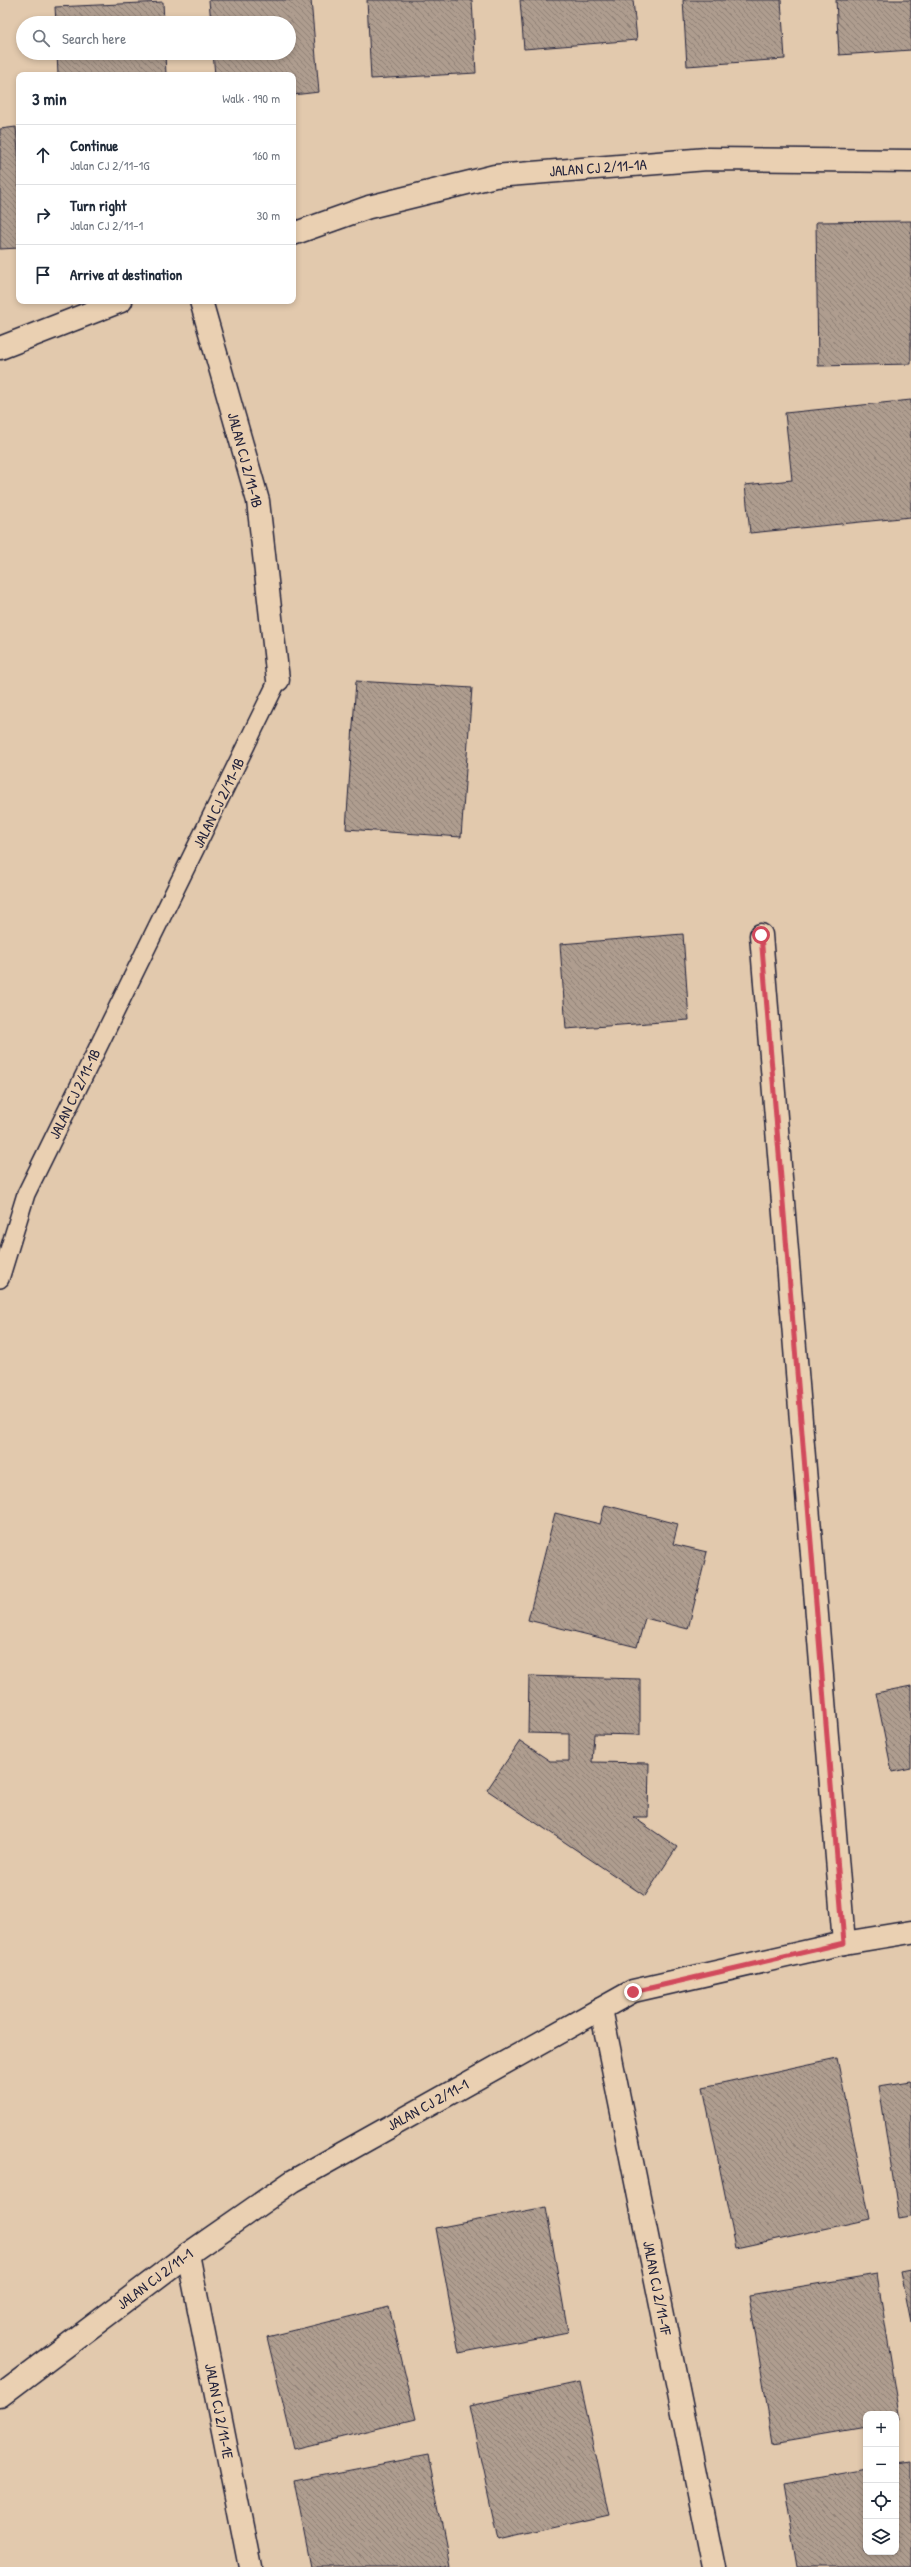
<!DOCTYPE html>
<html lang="en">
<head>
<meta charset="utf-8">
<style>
	body { margin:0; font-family:"Patrick Hand",sans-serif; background:#f6f6f7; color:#1f2937 }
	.controls { position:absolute; right:12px; bottom:12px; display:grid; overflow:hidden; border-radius:8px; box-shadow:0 2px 6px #0003 }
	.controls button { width:36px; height:36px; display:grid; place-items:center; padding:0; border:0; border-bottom:1px solid #e0e1e3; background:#fff; color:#1f2937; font:20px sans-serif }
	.stop { position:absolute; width:12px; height:12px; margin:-9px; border:3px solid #d1495b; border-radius:50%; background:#fff }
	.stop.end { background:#d1495b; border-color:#fff; box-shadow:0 1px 4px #0008 }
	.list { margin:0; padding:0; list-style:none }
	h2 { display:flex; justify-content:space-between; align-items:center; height:52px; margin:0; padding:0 16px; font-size:17px }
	h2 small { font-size:13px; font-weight:400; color:#747a83 }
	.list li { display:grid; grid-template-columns:26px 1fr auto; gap:12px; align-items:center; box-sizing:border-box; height:60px; padding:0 16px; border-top:1px solid #e0e1e3 }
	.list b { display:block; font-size:15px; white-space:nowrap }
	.list p { margin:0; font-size:13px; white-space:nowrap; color:#747a83 }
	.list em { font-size:13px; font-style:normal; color:#747a83 }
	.icon { flex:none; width:22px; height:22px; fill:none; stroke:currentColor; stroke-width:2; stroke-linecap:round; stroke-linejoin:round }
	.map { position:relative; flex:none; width:911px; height:2567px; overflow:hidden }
	.search { position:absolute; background:#fff; box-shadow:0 2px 6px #0003; left:16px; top:16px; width:280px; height:44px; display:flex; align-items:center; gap:10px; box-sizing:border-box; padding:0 14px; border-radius:22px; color:#747a83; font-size:15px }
	.panel { position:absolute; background:#fff; box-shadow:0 2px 6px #0003; left:16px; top:72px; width:280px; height:232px; border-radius:8px }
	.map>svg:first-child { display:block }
	.building { fill:url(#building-back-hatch); stroke:#22223b }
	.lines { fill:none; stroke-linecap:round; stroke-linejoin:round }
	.service-casing { stroke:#22223b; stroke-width:20 }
	.minor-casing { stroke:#22223b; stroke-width:25 }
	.service { stroke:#ead0b2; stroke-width:17 }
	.minor { stroke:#ead0b2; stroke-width:22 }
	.route { stroke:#d1495b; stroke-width:5 }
	.labels { text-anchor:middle; stroke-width:3.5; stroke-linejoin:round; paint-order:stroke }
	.street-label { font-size:15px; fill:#22223b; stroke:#ead0b2 }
</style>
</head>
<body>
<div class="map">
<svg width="911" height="2567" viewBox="0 0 911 2567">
	<defs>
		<pattern id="building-back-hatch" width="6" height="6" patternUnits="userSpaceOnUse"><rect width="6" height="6" fill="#af9d8f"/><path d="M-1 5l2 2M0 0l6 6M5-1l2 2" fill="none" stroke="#8e8076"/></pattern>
	</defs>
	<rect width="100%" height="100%" fill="#e2c9ad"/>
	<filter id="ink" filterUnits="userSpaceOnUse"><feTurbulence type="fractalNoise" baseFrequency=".025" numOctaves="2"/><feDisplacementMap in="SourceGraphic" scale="8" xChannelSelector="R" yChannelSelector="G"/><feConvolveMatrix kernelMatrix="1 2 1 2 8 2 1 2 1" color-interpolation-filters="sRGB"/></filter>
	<g filter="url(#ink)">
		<!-- building -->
		<g class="building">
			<polygon points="209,0 311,0 319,92 293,95 293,75 215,75 213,53 289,53 289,23 211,23"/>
			<polygon points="367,0 472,0 476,73 371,79"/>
			<polygon points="520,0 633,0 637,40 524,49"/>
			<polygon points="683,0 781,0 785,59 687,66"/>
			<polygon points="836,0 911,0 911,50 839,55"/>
			<polygon points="163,2 164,23 56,23 55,7"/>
			<polygon points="57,53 165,53 166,75 58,75"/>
			<polygon points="16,127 19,163 19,248 0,249 0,129"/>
			<polygon points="911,221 911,364 818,366 816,222"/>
			<polygon points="911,400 911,517 750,533 745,485 792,480 785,413"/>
			<polygon points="356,681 472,688 461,837 346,829"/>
			<polygon points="683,934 689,1020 566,1029 560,944"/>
			<polygon points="605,1505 678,1524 673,1544 707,1552 688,1629 645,1618 637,1647 528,1620 555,1513 600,1524"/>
			<polygon points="529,1676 640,1679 640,1735 594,1734 592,1762 649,1763 648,1817 633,1817 677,1847 645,1896 487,1790 520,1741 550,1761 569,1761 569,1734 528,1733"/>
			<polygon points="911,1686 911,1768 892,1772 876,1693"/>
			<polygon points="837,2058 870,2219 736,2248 703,2087"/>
			<polygon points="911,2081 911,2216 899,2218 879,2086"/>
			<polygon points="546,2207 568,2332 459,2353 436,2228"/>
			<polygon points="911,2270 911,2322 901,2272"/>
			<polygon points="877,2274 901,2421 896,2422 896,2414 866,2414 866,2427 773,2443 749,2295"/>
			<polygon points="389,2307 416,2419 294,2449 267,2337"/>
			<polygon points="580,2382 609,2515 498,2540 469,2406"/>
			<polygon points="428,2455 450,2565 438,2567 311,2567 294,2481"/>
			<polygon points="911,2461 911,2567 797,2567 783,2484 866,2469 866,2552 896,2552 896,2463"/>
		</g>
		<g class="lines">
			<defs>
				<polyline id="service" points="0,1279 26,1194 278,680"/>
				<g id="minor">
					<polyline points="293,234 369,207 495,176 707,159 911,161"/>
					<polyline points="201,301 258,501 278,680"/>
					<polyline points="0,348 121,301"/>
					<polyline points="761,935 844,1943"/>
					<polyline points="601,2009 714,2567"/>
					<polyline points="188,2254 250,2567"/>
					<polyline points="0,2396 188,2254 293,2181 633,1991 844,1943 911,1932"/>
				</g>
			</defs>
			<!-- service casing -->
			<use href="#service" class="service-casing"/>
			<!-- minor casing -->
			<use href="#minor" class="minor-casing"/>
			<!-- service -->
			<use href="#service" class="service"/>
			<!-- minor -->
			<use href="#minor" class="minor"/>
		</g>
	</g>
	<g class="lines" filter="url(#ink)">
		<!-- route -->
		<polyline class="route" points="633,1992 844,1943 761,935"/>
	</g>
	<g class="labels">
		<!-- street labels -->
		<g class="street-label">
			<text transform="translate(598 168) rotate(-4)" y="5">JALAN CJ 2/11-1A</text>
			<text transform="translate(245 460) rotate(75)" y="5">JALAN CJ 2/11-1B</text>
			<text transform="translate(219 803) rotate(-64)" y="5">JALAN CJ 2/11-1B</text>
			<text transform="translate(75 1094) rotate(-64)" y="5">JALAN CJ 2/11-1B</text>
			<text transform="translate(428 2105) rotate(-29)" y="5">JALAN CJ 2/11-1</text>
			<text transform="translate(155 2279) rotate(-37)" y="5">JALAN CJ 2/11-1</text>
			<text transform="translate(657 2288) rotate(79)" y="5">JALAN CJ 2/11-1F</text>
			<text transform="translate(219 2411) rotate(79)" y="5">JALAN CJ 2/11-1E</text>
		</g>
	</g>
</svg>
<div class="controls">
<button>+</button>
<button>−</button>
<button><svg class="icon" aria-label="locate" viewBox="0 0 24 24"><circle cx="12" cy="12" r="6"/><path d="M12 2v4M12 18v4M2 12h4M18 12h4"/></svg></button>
<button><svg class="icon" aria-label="layers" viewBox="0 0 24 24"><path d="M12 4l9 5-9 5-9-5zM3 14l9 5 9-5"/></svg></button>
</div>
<div class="stop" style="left:761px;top:935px"></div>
<div class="stop end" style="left:633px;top:1992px"></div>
<div class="search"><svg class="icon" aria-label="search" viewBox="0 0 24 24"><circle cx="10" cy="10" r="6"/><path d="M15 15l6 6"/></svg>Search here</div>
<section class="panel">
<h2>3 min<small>Walk · 190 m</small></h2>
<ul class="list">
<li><svg class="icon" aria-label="ahead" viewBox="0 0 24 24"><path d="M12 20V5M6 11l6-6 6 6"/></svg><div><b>Continue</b><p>Jalan CJ 2/11-1G</p></div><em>160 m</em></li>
<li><svg class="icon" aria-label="right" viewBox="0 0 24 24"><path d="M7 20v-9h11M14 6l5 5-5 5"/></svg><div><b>Turn right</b><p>Jalan CJ 2/11-1</p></div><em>30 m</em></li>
<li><svg class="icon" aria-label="arrive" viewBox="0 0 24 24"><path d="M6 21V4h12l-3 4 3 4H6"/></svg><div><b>Arrive at destination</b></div></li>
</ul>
</section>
</div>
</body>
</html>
